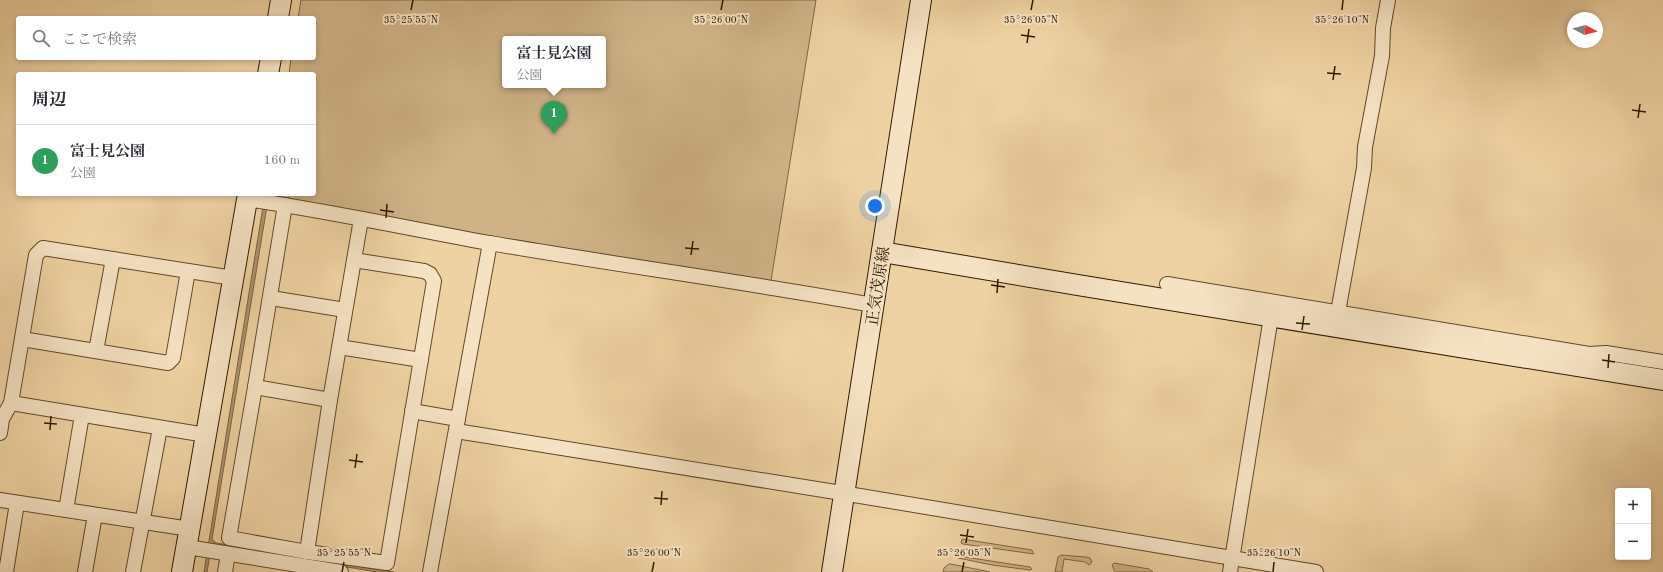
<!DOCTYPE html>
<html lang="ja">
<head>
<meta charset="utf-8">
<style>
	body { margin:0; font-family:"Old Standard TT","Noto Serif JP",serif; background:#f2f2f3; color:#2b2b33 }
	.controls { position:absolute; right:12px; bottom:12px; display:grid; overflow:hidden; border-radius:4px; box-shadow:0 2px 6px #0003 }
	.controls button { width:36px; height:36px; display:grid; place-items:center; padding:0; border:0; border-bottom:1px solid #e1e1e2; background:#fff; color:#2b2b33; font:20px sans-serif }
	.compass { position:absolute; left:1567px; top:12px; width:36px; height:36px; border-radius:50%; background:#fff; box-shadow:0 2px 6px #0003; rotate:97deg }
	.you { position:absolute; left:875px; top:206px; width:14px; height:14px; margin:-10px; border:3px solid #fff; border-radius:50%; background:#1a73e8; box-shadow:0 0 0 6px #1a73e833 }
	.badge { display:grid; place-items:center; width:26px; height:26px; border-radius:50%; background:#8f2418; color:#fff; font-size:13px; font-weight:700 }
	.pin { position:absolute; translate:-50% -33px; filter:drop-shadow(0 1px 2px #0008) }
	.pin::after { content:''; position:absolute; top:21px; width:14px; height:12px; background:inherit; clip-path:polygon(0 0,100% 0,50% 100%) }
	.popup { position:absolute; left:502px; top:36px; width:104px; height:52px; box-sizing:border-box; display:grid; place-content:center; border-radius:4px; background:#fff; filter:drop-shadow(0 1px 3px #0005); font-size:13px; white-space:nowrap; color:#7c7c81 }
	.popup b { font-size:15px; color:#2b2b33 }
	.popup::after { content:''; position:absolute; left:50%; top:100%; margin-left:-8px; border:8px solid transparent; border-top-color:#fff }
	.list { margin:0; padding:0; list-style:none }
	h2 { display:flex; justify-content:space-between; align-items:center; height:52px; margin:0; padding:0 16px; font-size:17px }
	h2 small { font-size:13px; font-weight:400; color:#7c7c81 }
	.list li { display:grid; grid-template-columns:26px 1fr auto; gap:12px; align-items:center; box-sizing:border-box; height:72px; padding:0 16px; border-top:1px solid #e1e1e2 }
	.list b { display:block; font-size:15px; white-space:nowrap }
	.list p { margin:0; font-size:13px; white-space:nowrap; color:#7c7c81 }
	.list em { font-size:13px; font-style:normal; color:#7c7c81 }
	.icon { flex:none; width:22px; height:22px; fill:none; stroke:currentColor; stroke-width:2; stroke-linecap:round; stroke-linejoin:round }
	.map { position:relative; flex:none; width:1663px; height:572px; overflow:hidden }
	.search { position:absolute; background:#fff; box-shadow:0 2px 6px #0003; left:16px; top:16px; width:300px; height:44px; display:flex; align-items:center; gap:10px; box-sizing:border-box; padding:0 14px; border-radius:4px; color:#7c7c81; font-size:15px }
	.panel { position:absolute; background:#fff; box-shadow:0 2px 6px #0003; left:16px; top:72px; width:300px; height:124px; border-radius:4px }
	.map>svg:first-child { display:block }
	.green { fill:#cfb387; stroke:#806744; fill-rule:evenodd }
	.water { fill:#ae946c; stroke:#7c6441 }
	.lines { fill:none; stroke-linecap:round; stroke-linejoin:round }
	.street-casing { stroke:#604929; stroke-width:16 }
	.secondary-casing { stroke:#301b00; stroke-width:22 }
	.street { stroke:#f5e2c3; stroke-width:14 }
	.secondary { stroke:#f5e2c3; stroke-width:20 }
	.ticks { fill:none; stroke:#301b00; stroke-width:1.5 }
	.labels { text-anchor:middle; stroke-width:4; stroke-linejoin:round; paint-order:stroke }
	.street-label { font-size:16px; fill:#301b00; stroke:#f5e2c3 }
	.ticks-label { font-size:10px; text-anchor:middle; fill:#301b00; stroke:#f5e2c3; stroke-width:4; stroke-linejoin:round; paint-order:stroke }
</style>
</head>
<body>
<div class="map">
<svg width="1663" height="572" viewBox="0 0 1663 572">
	<rect width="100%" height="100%" fill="#efd2a3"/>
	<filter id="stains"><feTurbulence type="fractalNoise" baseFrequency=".005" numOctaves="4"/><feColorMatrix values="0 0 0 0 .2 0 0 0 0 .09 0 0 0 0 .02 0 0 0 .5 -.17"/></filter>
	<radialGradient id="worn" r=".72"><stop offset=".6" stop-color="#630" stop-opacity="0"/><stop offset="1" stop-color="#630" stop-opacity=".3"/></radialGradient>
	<!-- green -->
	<g class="green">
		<path d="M 301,0 L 816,0 L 770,287 L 267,203 L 268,194 L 314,194 L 314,74 L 289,74 L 291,58 L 314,58 L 314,18 L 298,18 ZM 505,39 L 603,39 L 603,85 L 505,85 Z"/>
		<polygon points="962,539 1032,550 1034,554 963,544 961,543"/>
		<polygon points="1061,555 1086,557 1090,558 1092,562 1089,565 1085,562 1064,559 1062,572 1055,572 1058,557"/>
		<polygon points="958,556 1030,567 1032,569 1030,570 992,565 958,558"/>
		<polygon points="1114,563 1149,569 1153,572 1115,572 1112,565"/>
		<polygon points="949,564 951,564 990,572 943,572 944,568"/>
	</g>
	<!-- water -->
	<polygon class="water" points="265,194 269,194 212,539 216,543 394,572 377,572 214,545 212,543 207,572 204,572"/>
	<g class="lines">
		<defs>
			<g id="street">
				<path d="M 247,199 C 328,211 408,228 489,243 C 617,265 746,282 873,305"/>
				<polyline points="285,205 255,387 330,400"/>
				<polyline points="1167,284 1589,354 1606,353 1663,362"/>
				<polyline points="271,298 345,310"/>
				<polyline points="1338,312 1364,168 1365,147 1382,56 1383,28 1388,0"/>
				<polyline points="22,339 168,363 173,358 188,271"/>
				<polyline points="339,347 421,360"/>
				<polyline points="96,351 113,259"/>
				<polyline points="255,387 229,538 307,552 387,563 434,281 430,274 424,271 354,260"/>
				<polyline points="11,403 206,435"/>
				<polyline points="412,411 458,419"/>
				<polyline points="456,431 854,495 1316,572"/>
				<polyline points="0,433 2,419 11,403 36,255 43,248 233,278"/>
				<polyline points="0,500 190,529"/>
				<polyline points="66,510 82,415"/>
				<polyline points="187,547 341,572"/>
				<polyline points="307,552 330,400 361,219"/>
				<polyline points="6,572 17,503"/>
				<polyline points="85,572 95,515"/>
				<polyline points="133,572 160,428"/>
				<polyline points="225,572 228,554"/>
				<polyline points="430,572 490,243"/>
				<polyline points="1230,572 1271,317"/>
			</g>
			<g id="secondary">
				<polyline points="278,18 281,0"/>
				<polyline points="268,74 271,58"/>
				<path d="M 882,252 C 1142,297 1403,337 1663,380"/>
				<polyline points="182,572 248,194"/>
				<polyline points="832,572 921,0"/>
			</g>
		</defs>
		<!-- street casing -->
		<use href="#street" class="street-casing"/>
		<!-- secondary casing -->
		<use href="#secondary" class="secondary-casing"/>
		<!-- street -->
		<use href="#street" class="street"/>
		<!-- secondary -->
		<use href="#secondary" class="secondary"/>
	</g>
	<!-- ticks -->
	<path class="ticks" d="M 411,10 L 413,0M 721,10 L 723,0M 1031,10 L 1033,0M 1342,10 L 1343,0M 1021,35 L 1035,37M 1027,43 L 1029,29M 1327,73 L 1341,74M 1333,80 L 1335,66M 1632,110 L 1646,112M 1638,118 L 1640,104M 380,210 L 394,212M 386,218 L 387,204M 685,248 L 699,249M 691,255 L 693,241M 991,285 L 1005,287M 997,293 L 998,279M 1296,323 L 1310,324M 1302,330 L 1304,316M 1602,360 L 1615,362M 1608,368 L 1609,354M 44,423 L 57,424M 50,430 L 51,416M 349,460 L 363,462M 355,468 L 357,454M 654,498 L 668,499M 661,505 L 662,491M 960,535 L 974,537M 966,543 L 968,529M 342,572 L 344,562M 652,572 L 654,562M 962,572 L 964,562M 1273,572 L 1274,562"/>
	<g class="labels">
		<!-- street labels -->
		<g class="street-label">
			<text transform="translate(877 286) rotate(-81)" y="6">正気茂原線</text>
		</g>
	</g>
	<g class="ticks-label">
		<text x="411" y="23">35°25'55"N</text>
		<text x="721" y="23">35°26'00"N</text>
		<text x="1031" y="23">35°26'05"N</text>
		<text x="1342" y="23">35°26'10"N</text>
		<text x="344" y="556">35°25'55"N</text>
		<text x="654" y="556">35°26'00"N</text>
		<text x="964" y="556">35°26'05"N</text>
		<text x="1274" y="556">35°26'10"N</text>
	</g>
	<rect width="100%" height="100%" filter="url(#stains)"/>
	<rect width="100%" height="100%" fill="url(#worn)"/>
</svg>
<div class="controls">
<button>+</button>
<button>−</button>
</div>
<svg class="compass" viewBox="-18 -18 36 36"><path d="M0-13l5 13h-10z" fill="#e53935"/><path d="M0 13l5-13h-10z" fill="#7c7c81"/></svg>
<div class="you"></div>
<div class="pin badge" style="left:554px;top:134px;background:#2e9e5b">1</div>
<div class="popup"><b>富士見公園</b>公園</div>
<div class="search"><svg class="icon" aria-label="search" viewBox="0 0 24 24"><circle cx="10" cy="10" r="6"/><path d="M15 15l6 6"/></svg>ここで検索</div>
<section class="panel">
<h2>周辺<small></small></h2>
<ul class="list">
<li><span class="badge" style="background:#2e9e5b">1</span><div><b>富士見公園</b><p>公園</p></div><em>160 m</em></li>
</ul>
</section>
</div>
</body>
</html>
